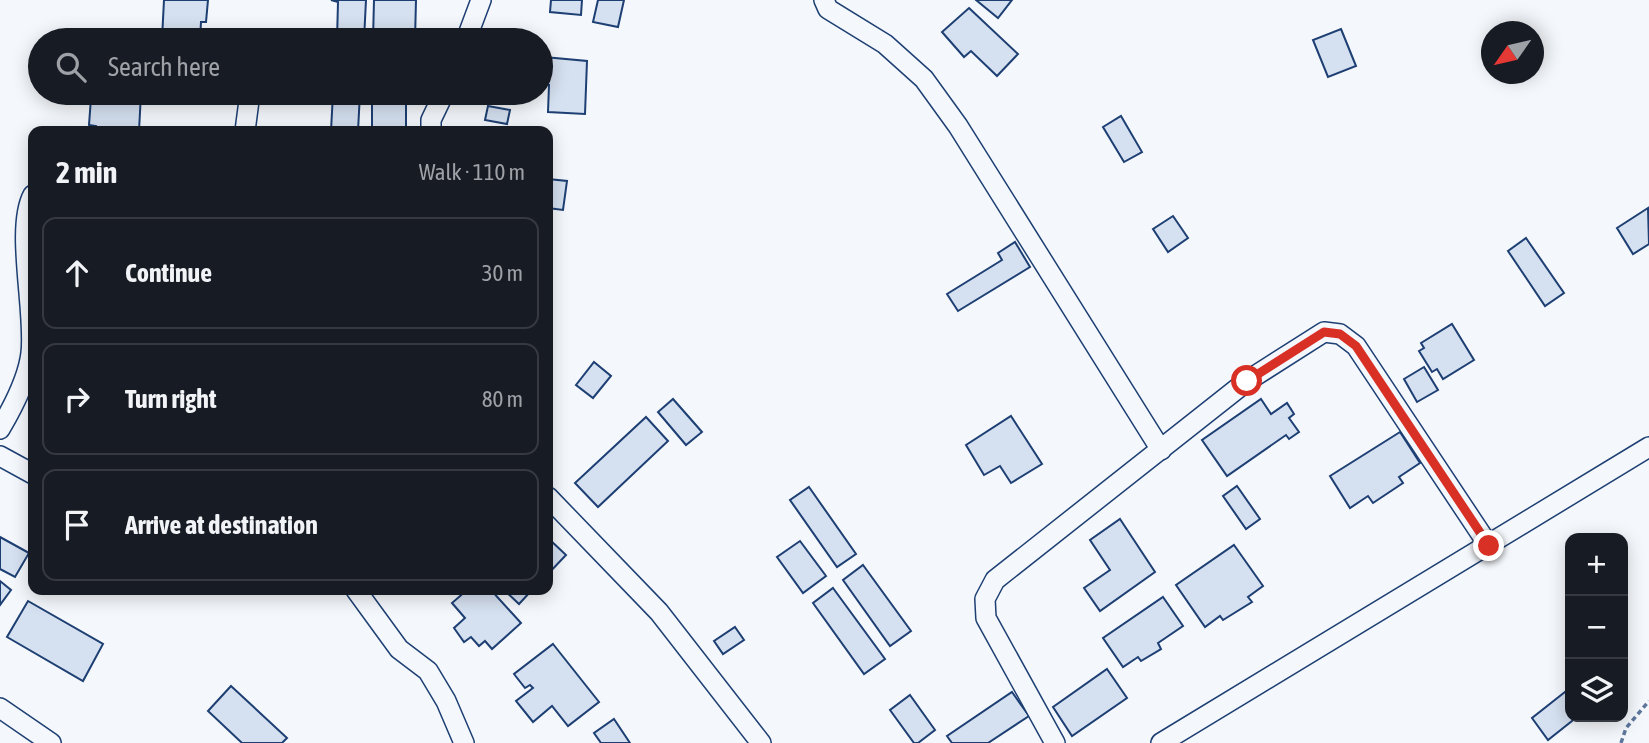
<!DOCTYPE html>
<html lang="en">
<head>
<meta charset="utf-8">
<style>
	body { margin:0; font-family:"Asap Condensed",sans-serif; background:#242831; color:#f1f3f6 }
	.controls { position:absolute; right:21px; bottom:21px; display:grid; overflow:hidden; border-radius:14px; box-shadow:0 4px 18px #0003 }
	.controls button { width:63px; height:63px; display:grid; place-items:center; padding:0; border:0; border-bottom:2px solid #363941; background:#171b24; color:#f1f3f6; font:35px sans-serif }
	.compass { position:absolute; left:1481px; top:21px; width:63px; height:63px; border-radius:50%; background:#171b24; box-shadow:0 4px 18px #0003; rotate:236deg }
	.stop { position:absolute; width:21px; height:21px; margin:-16px; border:5px solid #d93025; border-radius:50%; background:#fff }
	.stop.end { background:#d93025; border-color:#fff; box-shadow:0 2px 7px #0008 }
	.list { margin:0; padding:0; list-style:none }
	h2 { display:flex; justify-content:space-between; align-items:center; height:91px; margin:0; padding:0 28px; font-size:30px }
	h2 small { font-size:23px; font-weight:400; color:#9ea1a6 }
	.list li { display:grid; grid-template-columns:46px 1fr auto; gap:21px; align-items:center; box-sizing:border-box; height:112px; margin:0 14px 14px; padding:0 14px; border:2px solid #363941; border-radius:14px }
	.list b { display:block; font-size:26px; white-space:nowrap }
	.list em { font-size:23px; font-style:normal; color:#9ea1a6 }
	.icon { flex:none; width:38px; height:38px; fill:none; stroke:currentColor; stroke-width:2; stroke-linecap:round; stroke-linejoin:round }
	.map { position:relative; flex:none; width:1649px; height:743px; overflow:hidden }
	.search { position:absolute; background:#171b24; box-shadow:0 4px 18px #0003; left:28px; top:28px; width:525px; height:77px; display:flex; align-items:center; gap:18px; box-sizing:border-box; padding:0 24px; border-radius:38px; color:#9ea1a6; font-size:26px }
	.panel { position:absolute; background:#171b24; box-shadow:0 4px 18px #0003; left:28px; top:126px; width:525px; height:469px; border-radius:14px }
	.map>svg:first-child { display:block }
	.building { fill:#d5e0f0; stroke:#1d3f73; stroke-width:2 }
	.lines { fill:none; stroke-linecap:round; stroke-linejoin:round }
	.minor-casing { stroke:#1d3f73; stroke-width:22 }
	.path { stroke:#5e769c; stroke-width:3.5; stroke-dasharray:5 3.5; stroke-linecap:butt }
	.minor { stroke:#f4f7fb; stroke-width:19 }
	.route { stroke:#d93025; stroke-width:9 }
</style>
</head>
<body>
<div class="map">
<svg width="1649" height="743" viewBox="0 0 1649 743">
	<rect width="100%" height="100%" fill="#f4f7fb"/>
	<!-- building -->
	<g class="building">
		<polygon points="164,0 208,0 206,22 201,22 200,40 162,39"/>
		<polygon points="331,0 366,0 364,40 337,40 338,2"/>
		<polygon points="374,0 416,0 415,40 373,40"/>
		<polygon points="551,0 582,0 581,15 550,12"/>
		<polygon points="598,0 624,0 618,27 593,22"/>
		<polygon points="976,0 1012,0 998,18"/>
		<polygon points="969,8 1018,54 997,76 971,51 964,57 942,32"/>
		<polygon points="1341,29 1356,66 1328,77 1313,40"/>
		<polygon points="544,57 587,61 585,114 548,112 549,85 541,84"/>
		<polygon points="98,93 141,93 139,131 95,131 96,126 89,125 91,98 97,98"/>
		<polygon points="333,93 360,93 358,131 331,131"/>
		<rect x="372" y="93" width="34" height="38"/>
		<polygon points="488,106 510,110 507,124 485,120"/>
		<polygon points="1121,116 1142,152 1124,162 1103,127"/>
		<polygon points="548,179 567,181 563,210 548,208"/>
		<polygon points="1648,208 1649,244 1633,254 1617,228"/>
		<polygon points="1173,216 1188,238 1168,252 1153,229"/>
		<polygon points="1526,238 1564,293 1545,306 1508,251"/>
		<polygon points="1015,242 1030,267 958,311 947,294 1002,260 998,253"/>
		<polygon points="1452,324 1474,360 1443,379 1437,369 1432,372 1419,351 1424,348 1421,343"/>
		<polygon points="594,362 611,376 593,398 576,385"/>
		<polygon points="1424,367 1438,390 1417,402 1404,379"/>
		<polygon points="673,399 702,432 686,445 658,412"/>
		<polygon points="1261,399 1271,414 1287,403 1294,414 1289,418 1299,432 1289,439 1286,435 1227,476 1202,440"/>
		<polygon points="1011,416 1042,464 1011,483 1000,466 984,475 966,445"/>
		<polygon points="646,417 668,441 598,507 575,483"/>
		<polygon points="1400,432 1420,463 1399,477 1403,483 1373,503 1368,496 1350,508 1330,476"/>
		<polygon points="1237,486 1260,519 1246,529 1223,496"/>
		<polygon points="809,487 856,554 837,567 790,500"/>
		<polygon points="1120,519 1155,572 1100,611 1084,588 1110,570 1090,540"/>
		<polygon points="0,537 29,553 15,577 0,569"/>
		<polygon points="548,538 566,555 548,574"/>
		<polygon points="800,541 826,576 803,593 777,557"/>
		<polygon points="1234,545 1263,586 1248,597 1252,602 1223,620 1220,616 1205,627 1176,585"/>
		<polygon points="863,565 911,631 890,646 843,580"/>
		<polygon points="0,581 11,590 0,605"/>
		<polygon points="833,588 885,659 864,674 813,603"/>
		<polygon points="467,590 491,590 521,623 492,649 485,641 479,646 471,637 464,642 454,628 465,618 452,603"/>
		<polygon points="504,590 532,590 519,604"/>
		<polygon points="1163,597 1183,626 1158,643 1161,649 1141,661 1138,657 1123,667 1103,638"/>
		<polygon points="28,601 103,644 83,681 7,637"/>
		<polygon points="735,627 744,640 723,654 714,641"/>
		<polygon points="553,644 599,702 568,726 552,706 533,722 516,701 533,688 530,685 525,688 514,674"/>
		<polygon points="1107,669 1127,698 1072,736 1053,707"/>
		<polygon points="231,686 287,738 282,743 242,743 208,711"/>
		<polygon points="1570,688 1570,717 1577,717 1548,740 1532,718"/>
		<polygon points="1012,692 1029,716 988,743 952,743 947,736"/>
		<polygon points="910,695 935,730 918,743 914,743 890,710"/>
		<polygon points="614,719 630,743 601,743 594,733"/>
	</g>
	<g class="lines">
		<defs>
			<g id="minor">
				<polyline points="824,0 828,9 885,44 924,79 958,126 1161,450"/>
				<polyline points="466,40 481,0"/>
				<polyline points="245,131 250,93"/>
				<polyline points="431,131 431,120 444,93"/>
				<path d="M 0,429 C 13,407 28,379 31,353 C 36,313 15,228 33,195"/>
				<polyline points="0,456 33,474"/>
				<polyline points="548,497 659,612 761,743"/>
				<polyline points="356,590 399,649 428,671 446,701 464,743"/>
				<polyline points="0,708 51,743"/>
				<polyline points="1055,743 986,618 985,599 995,580 1247,381 1324,332 1340,334 1356,346 1489,546"/>
				<polyline points="1161,743 1649,447"/>
			</g>
		</defs>
		<!-- minor casing -->
		<use href="#minor" class="minor-casing"/>
		<!-- path -->
		<polyline class="path" points="1621,743 1626,728 1649,701"/>
		<!-- minor -->
		<use href="#minor" class="minor"/>
	</g>
	<g class="lines">
		<!-- route -->
		<polyline class="route" points="1247,381 1324,332 1340,334 1356,346 1489,546"/>
	</g>
</svg>
<div class="controls">
<button>+</button>
<button>−</button>
<button><svg class="icon" aria-label="layers" viewBox="0 0 24 24"><path d="M12 4l9 5-9 5-9-5zM3 14l9 5 9-5"/></svg></button>
</div>
<svg class="compass" viewBox="-18 -18 36 36"><path d="M0-13l5 13h-10z" fill="#e53935"/><path d="M0 13l5-13h-10z" fill="#9ea1a6"/></svg>
<div class="stop" style="left:1247px;top:381px"></div>
<div class="stop end" style="left:1489px;top:546px"></div>
<div class="search"><svg class="icon" aria-label="search" viewBox="0 0 24 24"><circle cx="10" cy="10" r="6"/><path d="M15 15l6 6"/></svg>Search here</div>
<section class="panel">
<h2>2 min<small>Walk · 110 m</small></h2>
<ul class="list">
<li><svg class="icon" aria-label="ahead" viewBox="0 0 24 24"><path d="M12 20V5M6 11l6-6 6 6"/></svg><div><b>Continue</b></div><em>30 m</em></li>
<li><svg class="icon" aria-label="right" viewBox="0 0 24 24"><path d="M7 20v-9h11M14 6l5 5-5 5"/></svg><div><b>Turn right</b></div><em>80 m</em></li>
<li><svg class="icon" aria-label="arrive" viewBox="0 0 24 24"><path d="M6 21V4h12l-3 4 3 4H6"/></svg><div><b>Arrive at destination</b></div></li>
</ul>
</section>
</div>
</body>
</html>
